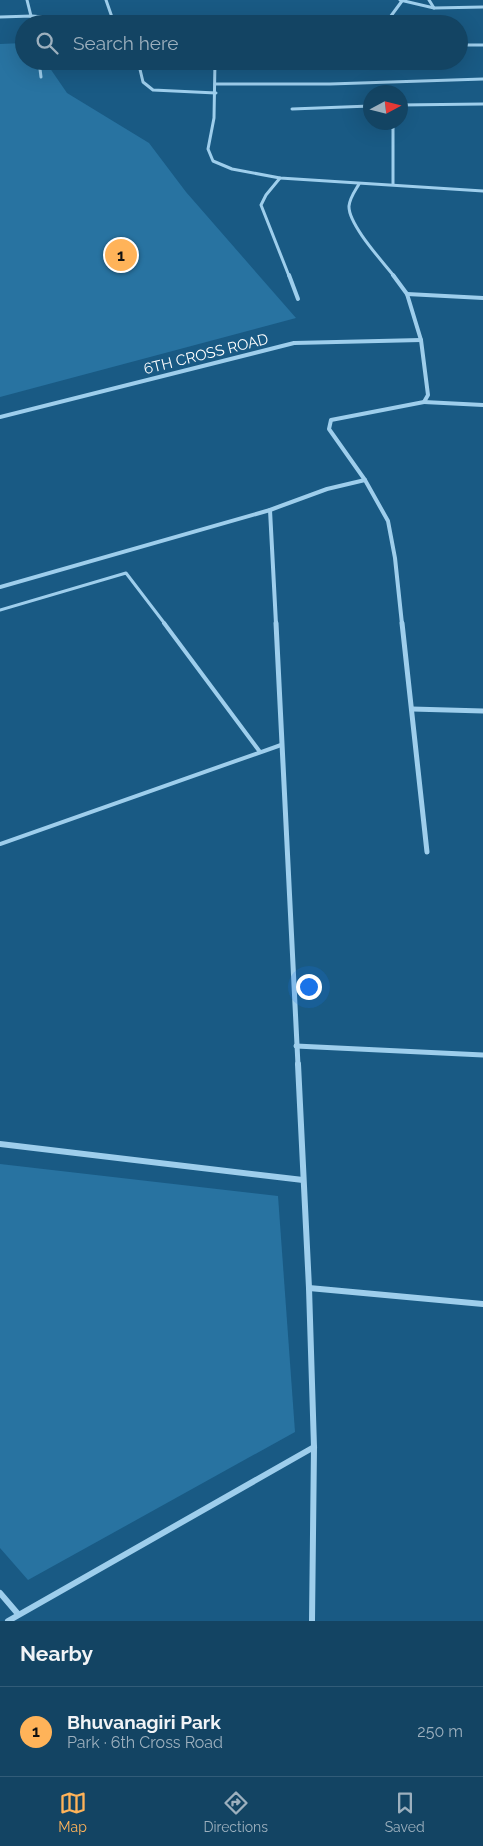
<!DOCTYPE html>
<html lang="en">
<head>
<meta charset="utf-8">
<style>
	body { margin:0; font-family:Raleway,sans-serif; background:#1c4b69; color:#f1f3f6 }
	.compass { position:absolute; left:363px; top:85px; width:45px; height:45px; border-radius:50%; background:#134463; box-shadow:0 5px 20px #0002; rotate:83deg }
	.you { position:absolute; left:308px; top:986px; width:18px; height:18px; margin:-12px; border:4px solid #fff; border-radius:50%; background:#1a73e8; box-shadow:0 0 0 8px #1a73e833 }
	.badge { display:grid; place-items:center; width:32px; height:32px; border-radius:50%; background:#ffb359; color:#111; font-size:16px; font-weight:700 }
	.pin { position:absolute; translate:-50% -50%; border:2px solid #fff; box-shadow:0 1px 5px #0006 }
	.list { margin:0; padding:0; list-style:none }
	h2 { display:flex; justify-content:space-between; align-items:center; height:65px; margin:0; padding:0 20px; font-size:21px }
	h2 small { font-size:16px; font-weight:400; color:#9db0be }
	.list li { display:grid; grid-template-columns:32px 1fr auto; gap:15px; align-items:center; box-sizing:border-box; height:90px; padding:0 20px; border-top:1px solid #325c78 }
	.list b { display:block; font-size:19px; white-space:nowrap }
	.list p { margin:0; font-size:16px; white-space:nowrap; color:#9db0be }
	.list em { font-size:16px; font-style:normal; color:#9db0be }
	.icon { flex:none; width:28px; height:28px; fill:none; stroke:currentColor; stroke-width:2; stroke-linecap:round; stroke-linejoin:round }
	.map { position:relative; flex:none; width:483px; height:1621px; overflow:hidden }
	.search { position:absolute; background:#134463; box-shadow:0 5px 20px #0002; left:15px; right:15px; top:15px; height:55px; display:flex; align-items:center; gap:12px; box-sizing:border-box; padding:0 18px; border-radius:28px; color:#9db0be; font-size:19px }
	.sheet { height:155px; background:#134463 }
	nav { display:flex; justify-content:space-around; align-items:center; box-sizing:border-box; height:70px; border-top:1px solid #325c78; background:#134463; font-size:14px; color:#9db0be }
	nav a { display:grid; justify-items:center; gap:2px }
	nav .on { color:#ffb359 }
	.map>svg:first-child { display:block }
	.green { fill:#2873a1 }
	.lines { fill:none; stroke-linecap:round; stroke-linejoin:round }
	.service-far1 { stroke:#9eceec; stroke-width:3 }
	.service { stroke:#9eceec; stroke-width:4 }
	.minor-far3 { stroke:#9eceec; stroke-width:3 }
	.minor-far2 { stroke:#9eceec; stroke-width:4 }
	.minor-far1 { stroke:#9eceec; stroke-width:5 }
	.minor { stroke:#9eceec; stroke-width:6 }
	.labels { text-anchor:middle; stroke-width:4.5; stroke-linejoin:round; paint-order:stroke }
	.far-street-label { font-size:15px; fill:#fff; stroke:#195a84 }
</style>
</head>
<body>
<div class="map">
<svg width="483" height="1621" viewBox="0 0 483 1621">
	<rect width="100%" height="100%" fill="#195a84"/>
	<!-- green -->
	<g class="green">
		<polygon points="24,43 24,61 45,61 67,93 149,143 186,192 296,318 0,397 0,44"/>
		<polygon points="0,1164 278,1196 295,1432 28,1580 0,1548"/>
	</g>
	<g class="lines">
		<!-- service-far1 -->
		<polyline class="service-far1" points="0,610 126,573 165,624"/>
		<!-- service -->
		<g class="service">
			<polyline points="164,623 260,752"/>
			<polyline points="0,844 281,745"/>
		</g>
		<!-- minor-far3 -->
		<g class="minor-far3">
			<polyline points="27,0 33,24"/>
			<polyline points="106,0 114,23"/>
			<polyline points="400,0 434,8 483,7"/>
			<polyline points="429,0 434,8"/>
			<polyline points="0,17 32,16 125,24"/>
			<polyline points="385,24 402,1"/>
			<polyline points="459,45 483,45"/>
			<polyline points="39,61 41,77"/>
			<polyline points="138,61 143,82 153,90 216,93"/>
			<polyline points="215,61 214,118 208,149 213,161 232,169 280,178 483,191"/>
			<polyline points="215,84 330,84 483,79"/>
			<polyline points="400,105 483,104"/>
			<polyline points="292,109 370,106"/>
			<polyline points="393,122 393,184"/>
			<polyline points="280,178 266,195 261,205 289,276"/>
			<path d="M 359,184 C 355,191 350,197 349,206 C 348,224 382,261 394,276"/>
		</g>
		<!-- minor-far2 -->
		<g class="minor-far2">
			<polyline points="289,275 298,299"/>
			<polyline points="407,294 483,298"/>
			<polyline points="424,402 483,405"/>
			<polyline points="0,417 294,343 421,340"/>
			<polyline points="365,480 388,521 395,558 402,624"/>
			<polyline points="270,510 276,624"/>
			<polyline points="0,587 270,510 327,489 365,480 329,429 331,420 424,402 428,395 421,340 407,294 393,275"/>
		</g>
		<!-- minor-far1 -->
		<g class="minor-far1">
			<polyline points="276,623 298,1065"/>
			<polyline points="402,623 427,852"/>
			<polyline points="412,709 483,711"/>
			<polyline points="296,1046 483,1055"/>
		</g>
		<!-- minor -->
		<g class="minor">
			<polyline points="298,1064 309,1288 314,1447 312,1621"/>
			<polyline points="0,1144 303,1180"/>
			<polyline points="309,1288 483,1304"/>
			<polyline points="0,1593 18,1614"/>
			<polyline points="8,1621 314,1447"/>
		</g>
	</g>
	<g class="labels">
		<!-- far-street labels -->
		<g class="far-street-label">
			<text transform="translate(206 354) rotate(-14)" y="5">6TH CROSS ROAD</text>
		</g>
	</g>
</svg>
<svg class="compass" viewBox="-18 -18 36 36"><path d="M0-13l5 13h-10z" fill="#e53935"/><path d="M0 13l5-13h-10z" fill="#9db0be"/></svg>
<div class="you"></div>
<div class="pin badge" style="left:121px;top:255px">1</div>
<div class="search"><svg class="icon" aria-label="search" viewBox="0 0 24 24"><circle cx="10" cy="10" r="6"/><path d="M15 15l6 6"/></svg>Search here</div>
</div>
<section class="sheet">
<h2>Nearby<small></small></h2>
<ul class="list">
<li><span class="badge">1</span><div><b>Bhuvanagiri Park</b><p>Park · 6th Cross Road</p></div><em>250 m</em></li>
</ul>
</section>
<nav>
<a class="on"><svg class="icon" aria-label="map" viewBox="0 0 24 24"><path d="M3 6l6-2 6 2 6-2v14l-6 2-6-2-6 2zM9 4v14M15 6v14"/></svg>Map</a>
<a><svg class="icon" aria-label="directions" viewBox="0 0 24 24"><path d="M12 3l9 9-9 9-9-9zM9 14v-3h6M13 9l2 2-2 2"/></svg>Directions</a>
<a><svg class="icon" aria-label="saved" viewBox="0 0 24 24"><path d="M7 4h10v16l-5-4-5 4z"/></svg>Saved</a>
</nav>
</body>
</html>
